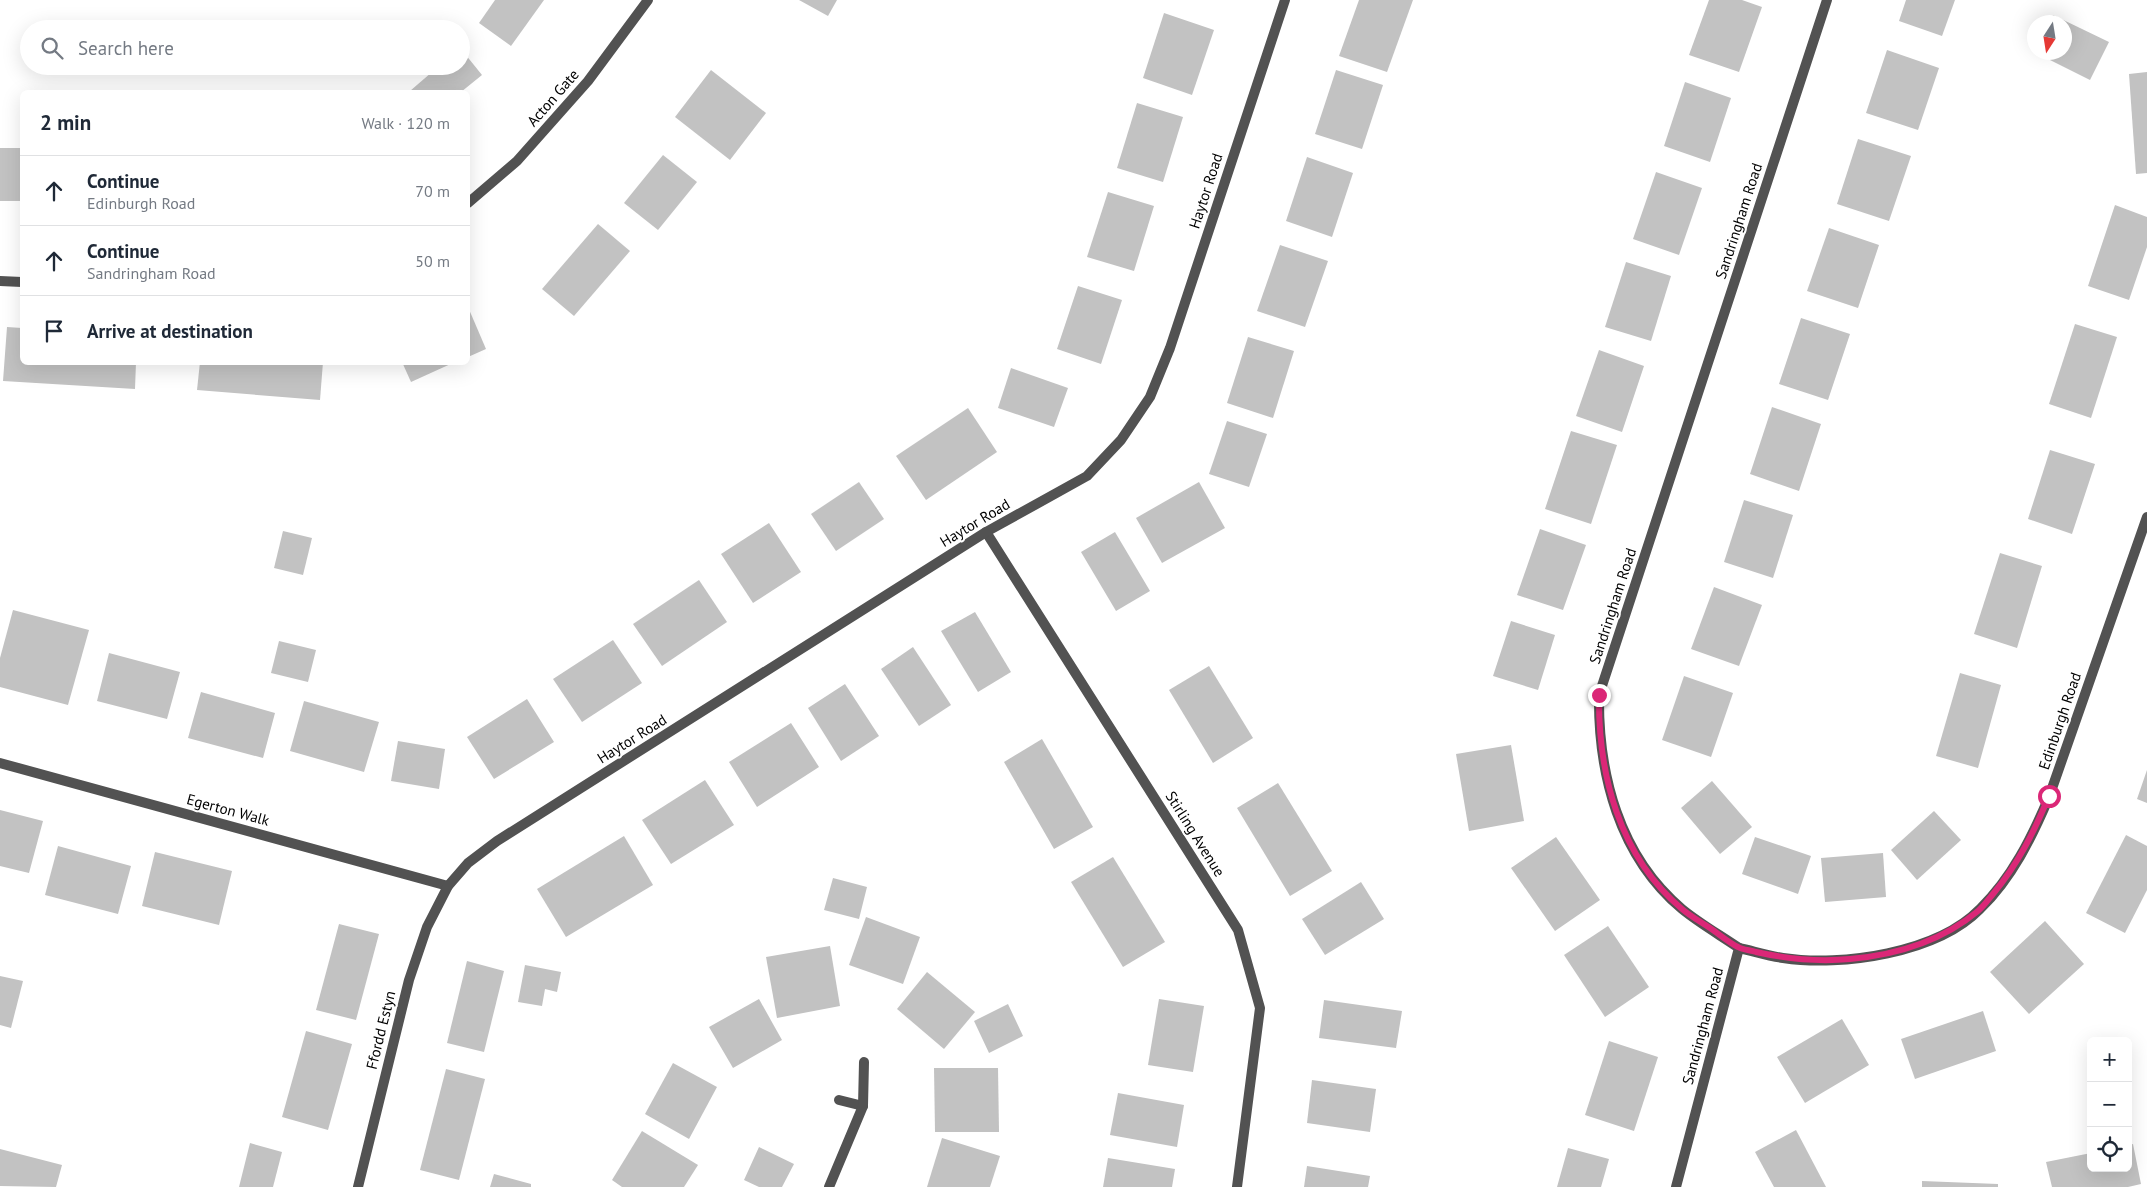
<!DOCTYPE html>
<html lang="en">
<head>
<meta charset="utf-8">
<style>
	body { margin:0; font-family:"PT Sans",sans-serif; background:#f2f2f3; color:#1f2937 }
	.controls { position:absolute; right:15px; bottom:15px; display:grid; overflow:hidden; border-radius:8px; box-shadow:0 5px 20px #0002 }
	.controls button { width:45px; height:45px; display:grid; place-items:center; padding:0; border:0; border-bottom:1px solid #e0e1e3; background:#fff; color:#1f2937; font:25px sans-serif }
	.compass { position:absolute; left:2027px; top:15px; width:45px; height:45px; border-radius:50%; background:#fff; box-shadow:0 5px 20px #0002; rotate:192deg }
	.stop { position:absolute; width:15px; height:15px; margin:-11px; border:4px solid #db2777; border-radius:50%; background:#fff }
	.stop.end { background:#db2777; border-color:#fff; box-shadow:0 1px 5px #0008 }
	.list { margin:0; padding:0; list-style:none }
	h2 { display:flex; justify-content:space-between; align-items:center; height:65px; margin:0; padding:0 20px; font-size:21px }
	h2 small { font-size:16px; font-weight:400; color:#747a83 }
	.list li { display:grid; grid-template-columns:32px 1fr auto; gap:15px; align-items:center; box-sizing:border-box; height:70px; padding:0 20px; border-top:1px solid #e0e1e3 }
	.list b { display:block; font-size:19px; white-space:nowrap }
	.list p { margin:0; font-size:16px; white-space:nowrap; color:#747a83 }
	.list em { font-size:16px; font-style:normal; color:#747a83 }
	.icon { flex:none; width:28px; height:28px; fill:none; stroke:currentColor; stroke-width:2; stroke-linecap:round; stroke-linejoin:round }
	.map { position:relative; flex:none; width:2147px; height:1187px; overflow:hidden }
	.search { position:absolute; background:#fff; box-shadow:0 5px 20px #0002; left:20px; top:20px; width:450px; height:55px; display:flex; align-items:center; gap:12px; box-sizing:border-box; padding:0 18px; border-radius:28px; color:#747a83; font-size:19px }
	.panel { position:absolute; background:#fff; box-shadow:0 5px 20px #0002; left:20px; top:90px; width:450px; height:275px; border-radius:8px }
	.map>svg:first-child { display:block }
	.building { fill:#c2c2c2 }
	.lines { fill:none; stroke-linecap:round; stroke-linejoin:round }
	.minor { stroke:#525252; stroke-width:10 }
	.route { stroke:#db2777; stroke-width:6 }
	.labels { text-anchor:middle; stroke-width:4; stroke-linejoin:round; paint-order:stroke }
	.street-label { font-size:15px; fill:#000; stroke:#fff }
</style>
</head>
<body>
<div class="map">
<svg width="2147" height="1187" viewBox="0 0 2147 1187">
	<rect width="100%" height="100%" fill="#fff"/>
	<!-- building -->
	<g class="building">
		<polygon points="495,0 544,0 511,46 479,23"/>
		<polygon points="799,0 837,0 828,16"/>
		<polygon points="1359,0 1413,0 1387,72 1339,56"/>
		<polygon points="1709,0 1742,0 1762,7 1739,72 1689,55"/>
		<polygon points="1906,0 1955,0 1942,36 1899,21"/>
		<polygon points="1164,13 1214,30 1192,95 1143,78"/>
		<polygon points="2053,15 2109,42 2090,80 2034,52 2064,52 2064,22 2049,22"/>
		<polygon points="461,49 482,75 461,92 410,91 439,66 461,66"/>
		<polygon points="1887,50 1939,68 1918,130 1866,113"/>
		<polygon points="711,70 766,113 730,160 675,117"/>
		<polygon points="1336,70 1383,85 1362,149 1315,134"/>
		<polygon points="2147,72 2147,173 2136,174 2129,74"/>
		<polygon points="1685,82 1731,98 1710,162 1664,146"/>
		<polygon points="1137,103 1183,117 1163,182 1117,168"/>
		<polygon points="1858,139 1911,156 1889,221 1837,204"/>
		<rect x="0" y="148" width="22" height="53"/>
		<polygon points="663,155 697,182 658,230 624,203"/>
		<polygon points="1307,157 1353,173 1332,237 1286,221"/>
		<polygon points="1656,172 1702,188 1679,255 1633,239"/>
		<polygon points="1108,192 1154,206 1134,271 1087,257"/>
		<polygon points="2115,205 2147,217 2147,247 2129,300 2088,286"/>
		<polygon points="598,224 630,251 574,316 542,289"/>
		<polygon points="1829,228 1879,245 1858,308 1807,291"/>
		<polygon points="1280,245 1328,261 1305,327 1257,311"/>
		<polygon points="1626,262 1671,276 1651,341 1605,327"/>
		<polygon points="1078,286 1122,300 1101,364 1057,349"/>
		<polygon points="468,307 486,349 468,357"/>
		<polygon points="1801,318 1850,334 1828,400 1779,384"/>
		<polygon points="2075,324 2117,337 2091,418 2049,404"/>
		<polygon points="7,327 22,328 22,362 136,362 135,389 3,381"/>
		<polygon points="1248,337 1294,351 1273,418 1227,403"/>
		<polygon points="1599,350 1644,366 1622,432 1576,416"/>
		<polygon points="200,362 323,362 320,400 197,390"/>
		<polygon points="402,362 455,362 411,382"/>
		<polygon points="1011,368 1068,388 1054,427 998,408"/>
		<polygon points="1772,407 1821,424 1799,491 1750,474"/>
		<polygon points="968,408 997,452 926,500 896,456"/>
		<polygon points="1227,421 1267,434 1249,487 1209,474"/>
		<polygon points="1571,431 1617,445 1591,524 1545,509"/>
		<polygon points="2050,450 2095,464 2072,534 2028,519"/>
		<polygon points="859,482 884,519 836,551 811,514"/>
		<polygon points="1199,482 1225,528 1162,563 1136,518"/>
		<polygon points="1744,500 1793,515 1773,578 1724,562"/>
		<polygon points="769,523 801,572 753,603 721,554"/>
		<polygon points="1540,529 1586,545 1563,610 1517,595"/>
		<polygon points="283,531 312,538 303,575 274,568"/>
		<polygon points="1115,532 1150,591 1116,611 1081,552"/>
		<polygon points="2000,553 2042,566 2017,648 1974,634"/>
		<polygon points="699,580 727,622 662,666 633,624"/>
		<polygon points="1714,587 1762,605 1739,666 1691,649"/>
		<polygon points="13,610 89,630 68,705 0,687 0,658"/>
		<polygon points="975,612 1011,672 978,692 941,631"/>
		<polygon points="1511,621 1555,635 1538,690 1493,676"/>
		<polygon points="613,640 642,683 582,722 553,679"/>
		<polygon points="279,641 316,650 308,682 271,673"/>
		<polygon points="913,647 951,705 919,726 881,669"/>
		<polygon points="109,653 180,672 167,719 97,701"/>
		<polygon points="1209,666 1253,738 1213,763 1169,690"/>
		<polygon points="1960,673 2001,685 1978,768 1936,756"/>
		<polygon points="1684,676 1733,693 1711,757 1662,740"/>
		<polygon points="845,684 879,736 841,761 808,708"/>
		<polygon points="201,692 275,713 263,758 188,738"/>
		<polygon points="527,699 554,742 494,779 467,737"/>
		<polygon points="304,701 379,722 364,772 290,751"/>
		<polygon points="791,723 819,767 757,807 729,762"/>
		<polygon points="1042,739 1093,827 1054,849 1004,762"/>
		<polygon points="398,741 445,749 439,789 391,781"/>
		<polygon points="1511,745 1524,821 1469,831 1456,754"/>
		<polygon points="2147,770 2147,803 2137,799"/>
		<polygon points="705,780 734,825 671,864 642,820"/>
		<polygon points="1712,781 1752,827 1720,854 1681,808"/>
		<polygon points="1278,783 1332,871 1290,896 1237,808"/>
		<polygon points="0,810 43,821 29,873 0,866"/>
		<polygon points="1934,811 1961,840 1917,880 1891,850"/>
		<polygon points="2126,835 2147,846 2147,890 2125,933 2086,913"/>
		<polygon points="624,836 653,885 566,937 537,889"/>
		<polygon points="1556,837 1600,900 1555,931 1511,868"/>
		<polygon points="1755,837 1811,856 1798,894 1742,874"/>
		<polygon points="58,846 131,866 118,914 45,895"/>
		<polygon points="155,852 232,871 219,925 142,906"/>
		<polygon points="1883,853 1886,897 1825,902 1821,858"/>
		<polygon points="1113,857 1165,942 1123,967 1071,882"/>
		<polygon points="833,878 867,887 859,919 824,910"/>
		<polygon points="1361,882 1384,919 1325,955 1302,919"/>
		<polygon points="866,917 920,937 903,984 849,965"/>
		<polygon points="2045,921 2084,964 2029,1014 1990,972"/>
		<polygon points="339,924 379,934 356,1020 316,1010"/>
		<polygon points="1608,926 1649,987 1605,1017 1564,955"/>
		<polygon points="830,946 840,1006 777,1018 766,957"/>
		<polygon points="467,961 504,971 484,1052 447,1043"/>
		<polygon points="525,965 561,972 557,992 545,989 542,1006 518,1002"/>
		<polygon points="927,972 975,1012 944,1049 897,1009"/>
		<polygon points="0,976 23,981 11,1028 0,1025"/>
		<polygon points="759,999 782,1040 733,1068 709,1027"/>
		<polygon points="1159,999 1204,1006 1193,1072 1148,1065"/>
		<polygon points="1324,1000 1402,1011 1396,1048 1319,1038"/>
		<polygon points="1008,1004 1023,1036 989,1053 974,1021"/>
		<polygon points="1983,1011 1996,1051 1915,1079 1901,1039"/>
		<polygon points="1842,1019 1869,1065 1805,1103 1777,1057"/>
		<polygon points="306,1031 352,1044 328,1130 282,1117"/>
		<polygon points="1609,1041 1658,1057 1634,1131 1585,1115"/>
		<polygon points="673,1063 717,1087 689,1139 645,1114"/>
		<polygon points="934,1068 998,1068 999,1132 935,1132"/>
		<polygon points="446,1069 485,1079 459,1180 420,1170"/>
		<polygon points="1312,1080 1376,1089 1370,1132 1307,1123"/>
		<polygon points="1118,1093 1184,1105 1177,1147 1110,1135"/>
		<polygon points="1796,1130 1826,1187 1774,1187 1755,1152"/>
		<polygon points="642,1131 698,1165 684,1187 622,1187 612,1180"/>
		<polygon points="942,1138 1000,1156 990,1187 927,1187"/>
		<polygon points="250,1143 282,1152 273,1187 239,1187"/>
		<polygon points="2133,1144 2141,1184 2128,1187 2052,1187 2046,1162 2091,1153 2091,1168 2128,1168 2128,1145"/>
		<polygon points="759,1147 794,1164 782,1187 759,1187 744,1180"/>
		<polygon points="1568,1148 1609,1159 1601,1187 1557,1187"/>
		<polygon points="0,1149 62,1165 56,1187 0,1186"/>
		<polygon points="1108,1158 1175,1169 1172,1187 1103,1187"/>
		<polygon points="1307,1166 1370,1176 1368,1187 1304,1187"/>
		<polygon points="494,1174 531,1184 531,1187 490,1187"/>
		<polygon points="1922,1181 1998,1184 1998,1187 1922,1187"/>
	</g>
	<g class="lines">
		<!-- minor -->
		<g class="minor">
			<polyline points="468,203 517,161 588,81 648,0"/>
			<polyline points="0,281 22,282"/>
			<polyline points="986,532 1238,930 1260,1008 1237,1187"/>
			<polyline points="0,763 448,886"/>
			<path d="M 1739,948 C 1753,951 1768,956 1783,958 C 1842,967 1937,953 1980,909 C 2012,878 2032,837 2049,797 L 2147,517"/>
			<polyline points="839,1100 863,1106"/>
			<polyline points="358,1187 409,980 427,927 448,886 468,863 497,841 986,532 1087,476 1121,440 1150,397 1170,348 1285,0"/>
			<polyline points="829,1187 863,1106 864,1062"/>
			<path d="M 1676,1187 L 1739,948 C 1720,935 1699,923 1682,909 C 1619,856 1598,774 1599,695 L 1827,0"/>
		</g>
	</g>
	<g class="lines">
		<!-- route -->
		<path class="route" d="M 1599,695 C 1598,774 1619,856 1682,909 C 1690,916 1701,922 1710,928 C 1719,934 1728,942 1738,947 C 1743,950 1750,950 1756,952 C 1787,959 1818,962 1850,959 C 1895,955 1942,941 1978,911 C 1984,906 1988,900 1993,894 C 2018,864 2034,832 2049,796"/>
	</g>
	<g class="labels">
		<!-- street labels -->
		<g class="street-label">
			<text transform="translate(553 98) rotate(-49)" y="5">Acton Gate</text>
			<text transform="translate(1206 191) rotate(-72)" y="5">Haytor Road</text>
			<text transform="translate(1739 221) rotate(-72)" y="5">Sandringham Road</text>
			<text transform="translate(975 523) rotate(-31)" y="5">Haytor Road</text>
			<text transform="translate(1613 606) rotate(-72)" y="5">Sandringham Road</text>
			<text transform="translate(2060 721) rotate(-71)" y="5">Edinburgh Road</text>
			<text transform="translate(632 739) rotate(-32)" y="5">Haytor Road</text>
			<text transform="translate(228 810) rotate(15)" y="5">Egerton Walk</text>
			<text transform="translate(1195 834) rotate(58)" y="5">Stirling Avenue</text>
			<text transform="translate(1703 1026) rotate(-75)" y="5">Sandringham Road</text>
			<text transform="translate(381 1030) rotate(-76)" y="5">Ffordd Estyn</text>
		</g>
	</g>
</svg>
<div class="controls">
<button>+</button>
<button>−</button>
<button><svg class="icon" aria-label="locate" viewBox="0 0 24 24"><circle cx="12" cy="12" r="6"/><path d="M12 2v4M12 18v4M2 12h4M18 12h4"/></svg></button>
</div>
<svg class="compass" viewBox="-18 -18 36 36"><path d="M0-13l5 13h-10z" fill="#e53935"/><path d="M0 13l5-13h-10z" fill="#747a83"/></svg>
<div class="stop" style="left:2049px;top:796px"></div>
<div class="stop end" style="left:1599px;top:695px"></div>
<div class="search"><svg class="icon" aria-label="search" viewBox="0 0 24 24"><circle cx="10" cy="10" r="6"/><path d="M15 15l6 6"/></svg>Search here</div>
<section class="panel">
<h2>2 min<small>Walk · 120 m</small></h2>
<ul class="list">
<li><svg class="icon" aria-label="ahead" viewBox="0 0 24 24"><path d="M12 20V5M6 11l6-6 6 6"/></svg><div><b>Continue</b><p>Edinburgh Road</p></div><em>70 m</em></li>
<li><svg class="icon" aria-label="ahead" viewBox="0 0 24 24"><path d="M12 20V5M6 11l6-6 6 6"/></svg><div><b>Continue</b><p>Sandringham Road</p></div><em>50 m</em></li>
<li><svg class="icon" aria-label="arrive" viewBox="0 0 24 24"><path d="M6 21V4h12l-3 4 3 4H6"/></svg><div><b>Arrive at destination</b></div></li>
</ul>
</section>
</div>
</body>
</html>
